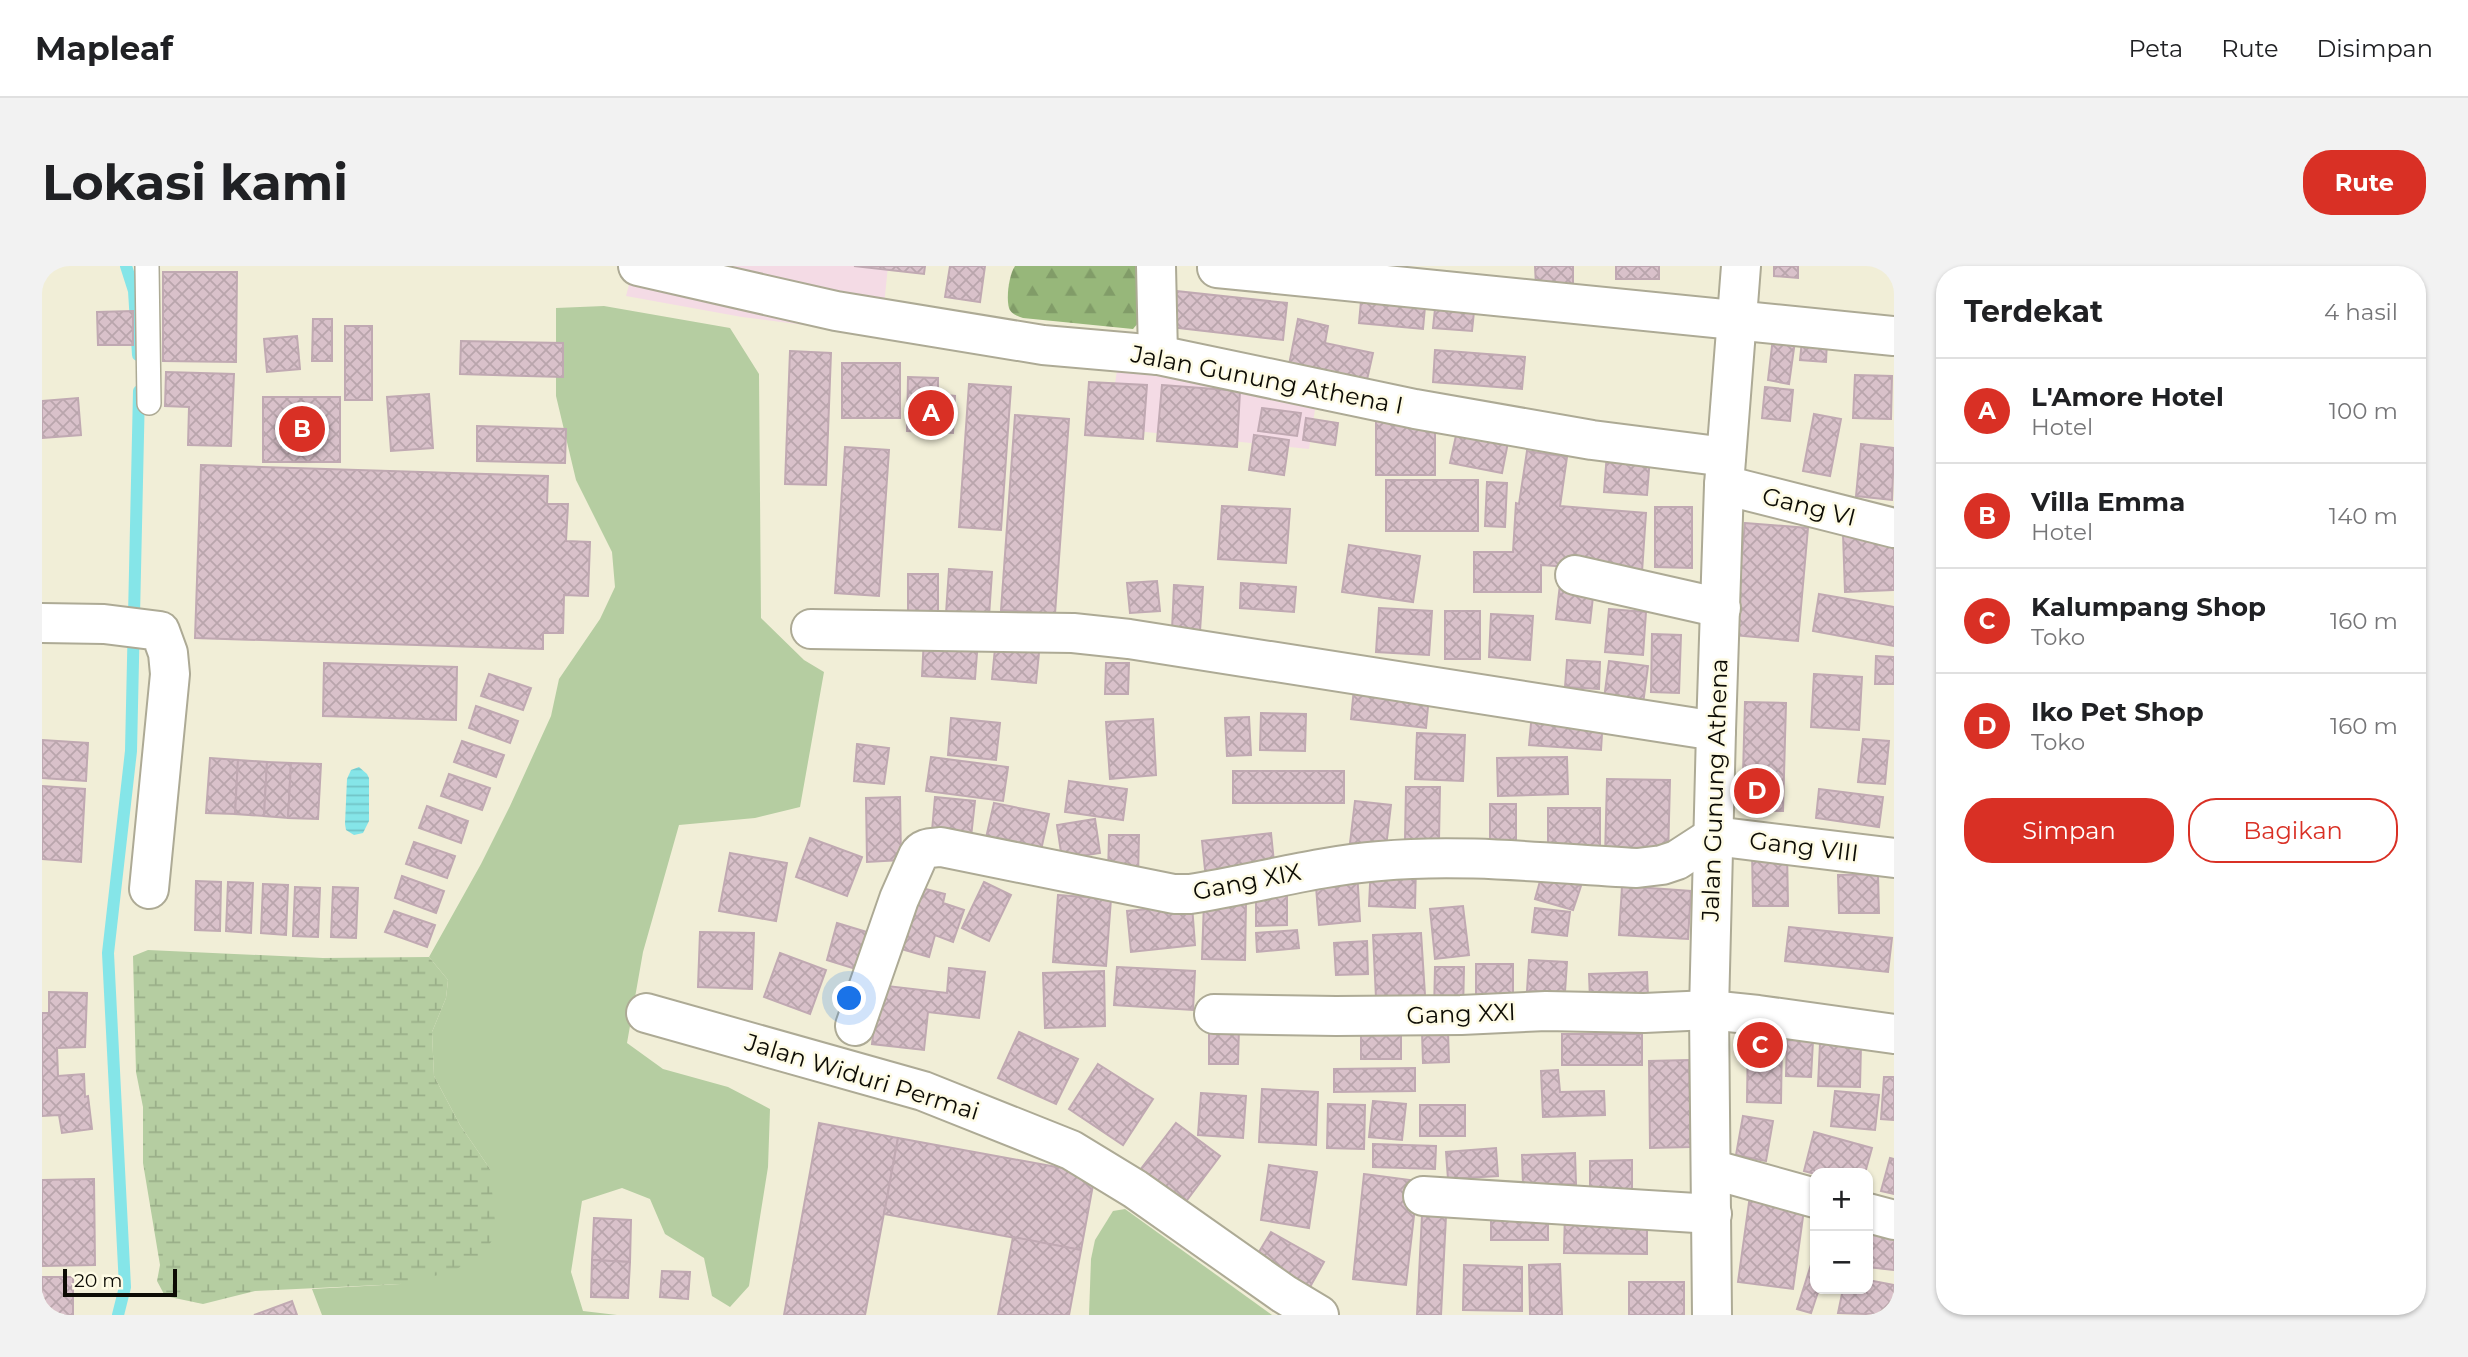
<!DOCTYPE html>
<html lang="id">
<head>
<meta charset="utf-8">
<style>
	body { margin:0; font-family:Montserrat,sans-serif; background:#f2f2f2; color:#202124 }
	.controls { position:absolute; right:21px; bottom:21px; display:grid; overflow:hidden; border-radius:14px; box-shadow:0 2px 5px #0004 }
	.controls button { width:63px; height:63px; display:grid; place-items:center; padding:0; border:0; border-bottom:2px solid #e0e0e0; background:#fff; color:#202124; font:35px sans-serif }
	.scale { position:absolute; left:21px; bottom:18px; width:114px; box-sizing:border-box; padding-left:7px; border:4px solid #0d0c05; border-top:0; font-size:19px; line-height:24px; white-space:nowrap; color:#0d0c05; -webkit-text-stroke:5px #fefbe5; paint-order:stroke }
	.you { position:absolute; left:808px; top:733px; width:24px; height:24px; margin:-18px; border:5px solid #fff; border-radius:50%; background:#1a73e8; box-shadow:0 0 0 10px #1a73e833 }
	.badge { display:grid; place-items:center; width:46px; height:46px; border-radius:50%; background:#d93025; color:#fff; font-size:23px; font-weight:700 }
	.pin { position:absolute; translate:-50% -50%; border:4px solid #fff; box-shadow:0 2px 7px #0006 }
	.list { margin:0; padding:0; list-style:none }
	h2 { display:flex; justify-content:space-between; align-items:center; height:91px; margin:0; padding:0 28px; font-size:30px }
	h2 small { font-size:23px; font-weight:400; color:#757577 }
	.list li { display:grid; grid-template-columns:46px 1fr auto; gap:21px; align-items:center; box-sizing:border-box; height:105px; padding:0 28px; border-top:2px solid #e0e0e0 }
	.list b { display:block; font-size:26px; white-space:nowrap }
	.list p { margin:0; font-size:23px; white-space:nowrap; color:#757577 }
	.list em { font-size:23px; font-style:normal; color:#757577 }
	.actions { display:flex; gap:14px; padding:21px 28px }
	.actions a { flex:1; padding:16px 0; border:2px solid #d93025; border-radius:28px; text-align:center; font-size:24px; color:#d93025 }
	.actions .main { background:#d93025; color:#fff }
	.map { position:relative; flex:none; width:1852px; height:1049px; overflow:hidden; border-radius:28px }
	header { display:flex; align-items:center; gap:42px; box-sizing:border-box; height:98px; padding:0 35px; background:#fff; border-bottom:2px solid #e0e0e0 }
	header strong { font-size:33px }
	nav { display:flex; gap:38px; margin-inline-start:auto; font-size:24px }
	.intro { display:flex; align-items:center; justify-content:space-between; box-sizing:border-box; height:168px; padding:0 42px }
	h1 { margin:0; font-size:49px }
	.button { padding:18px 32px; border-radius:28px; background:#d93025; color:#fff; font-size:24px; font-weight:700 }
	main { display:flex; gap:42px; padding:0 42px }
	aside { flex:1; background:#fff; border-radius:28px; box-shadow:0 2px 5px #0004 }
	.map>svg:first-child { display:block }
	.commercial { fill:#f4dbe5 }
	.green { fill:#b5cda1 }
	.forest { fill:url(#forest-firs) }
	.wetland { fill:url(#wetland-marsh) }
	.water { fill:url(#water-rules) }
	.lines { fill:none; stroke-linecap:round; stroke-linejoin:round }
	.stream { stroke:#85e5e8; stroke-width:12 }
	.building { fill:url(#building-cross-hatch); stroke:#c0a9b2; stroke-width:2 }
	.service-casing { stroke:#adaa95; stroke-width:26 }
	.minor-casing { stroke:#adaa95; stroke-width:42 }
	.tertiary-casing { stroke:#adaa95; stroke-width:42 }
	.service { stroke:#fff; stroke-width:23 }
	.minor { stroke:#fff; stroke-width:38 }
	.tertiary { stroke:#fff; stroke-width:38 }
	.labels { text-anchor:middle; stroke-width:5; stroke-linejoin:round; paint-order:stroke }
	.street-label { font-size:24px; fill:#0d0c05; stroke:#fefbe5 }
</style>
</head>
<body>
<header>
<strong>Mapleaf</strong>
<nav><a>Peta</a><a>Rute</a><a>Disimpan</a></nav>
</header>
<div class="intro"><h1>Lokasi kami</h1><a class="button">Rute</a></div>
<main>
<div class="map">
<svg width="1852" height="1049" viewBox="0 0 1852 1049">
	<defs>
		<pattern id="forest-firs" width="22" height="20" patternUnits="userSpaceOnUse" patternTransform="scale(1.75)"><rect width="22" height="20" fill="#97b77a"/><path d="M5 1l3.5 6h-7zM16 11l3.5 6h-7z" fill="#819c68"/></pattern>
		<pattern id="wetland-marsh" width="20" height="14" patternUnits="userSpaceOnUse" patternTransform="scale(1.75)"><rect width="20" height="14" fill="#b5cda1"/><path d="M1 5h8M5 5V1M11 12h8M15 12V8" fill="none" stroke="#9aaf89"/></pattern>
		<pattern id="water-rules" width="6" height="5" patternUnits="userSpaceOnUse" patternTransform="scale(1.75)"><rect width="6" height="5" fill="#85e5e8"/><path d="M0 2.5h6" fill="none" stroke="#72c3c6"/></pattern>
		<pattern id="building-cross-hatch" width="8" height="8" patternUnits="userSpaceOnUse" patternTransform="scale(1.75)"><rect width="8" height="8" fill="#d9c1ca"/><path d="M0 0l8 8M0 8l8-8" fill="none" stroke="#b9a5ac"/></pattern>
	</defs>
	<rect width="100%" height="100%" fill="#f1eed7"/>
	<!-- commercial -->
	<g class="commercial">
		<polygon points="592,0 846,0 839,69 700,51 584,30"/>
		<polygon points="1076,98 1275,130 1267,183 1066,162"/>
	</g>
	<!-- green -->
	<g class="green">
		<polygon points="562,40 688,62 717,108 719,352 762,394 782,406 758,541 713,552 637,559 601,686 585,777 621,803 686,821 728,843 726,901 707,1020 688,1041 670,1030 662,992 623,968 608,933 580,922 540,935 529,1006 541,1045 575,1049 280,1049 270,1023 358,1018 448,903 418,859 392,810 390,766 404,732 406,714 387,691 439,598 468,540 509,450 517,413 558,353 573,321 570,286 534,214 514,130 514,42"/>
		<polygon points="1083,943 1230,1049 1047,1049 1049,993 1053,974 1071,945"/>
	</g>
	<!-- forest -->
	<path class="forest" d="M 973,0 L 1099,0 L 1097,56 L 1091,63 L 981,52 C 975,50 969,48 967,42 C 964,31 967,9 973,0 Z"/>
	<!-- wetland -->
	<polygon class="wetland" points="106,684 281,692 387,691 406,714 404,732 390,766 392,810 418,859 448,903 453,956 451,973 440,989 409,1006 358,1018 213,1025 161,1038 123,1030 115,1015 118,999 101,897 101,841 94,806 91,690"/>
	<!-- water -->
	<polygon class="water" points="317,501 325,508 327,512 327,555 321,567 312,569 304,564 303,558 305,513 309,504"/>
	<g class="lines">
		<!-- stream -->
		<g class="stream">
			<polyline points="84,0 92,25 96,89"/>
			<polyline points="76,1049 83,1021 66,687 89,485 97,125"/>
		</g>
	</g>
	<!-- building -->
	<g class="building">
		<polygon points="812,0 883,0 882,8"/>
		<polygon points="908,0 943,0 938,36 903,31"/>
		<polygon points="1493,0 1531,0 1531,19 1494,20"/>
		<rect x="1574" y="0" width="43" height="13"/>
		<polygon points="1732,0 1756,0 1756,12 1732,10"/>
		<polygon points="121,6 195,6 194,96 121,95"/>
		<polygon points="1125,24 1245,37 1241,74 1120,60"/>
		<polygon points="1320,24 1384,30 1381,63 1317,57"/>
		<polygon points="1394,33 1433,36 1430,65 1391,62"/>
		<polygon points="91,45 91,79 56,79 55,46"/>
		<polygon points="271,53 290,53 290,95 270,95"/>
		<polygon points="1256,53 1286,60 1283,77 1331,87 1324,118 1246,104"/>
		<rect x="303" y="60" width="27" height="74"/>
		<polygon points="255,70 258,103 225,106 222,73"/>
		<polygon points="1731,72 1753,75 1747,118 1726,114"/>
		<polygon points="1760,74 1785,76 1784,96 1758,94"/>
		<polygon points="419,75 521,77 521,111 418,108"/>
		<polygon points="1393,84 1483,91 1480,123 1391,116"/>
		<polygon points="748,85 789,87 784,219 743,218"/>
		<rect x="800" y="97" width="58" height="55"/>
		<polygon points="124,106 192,108 189,180 146,179 147,141 123,140"/>
		<polygon points="1813,109 1850,110 1849,153 1811,152"/>
		<polygon points="866,111 896,112 896,128 913,130 911,167 865,165"/>
		<polygon points="1047,116 1105,119 1101,173 1043,169"/>
		<polygon points="927,118 969,121 959,264 917,261"/>
		<polygon points="1120,119 1198,125 1195,181 1115,175"/>
		<polygon points="1723,121 1751,124 1748,155 1720,152"/>
		<polygon points="387,128 391,182 349,185 345,131"/>
		<rect x="221" y="131" width="77" height="65"/>
		<polygon points="36,132 39,169 0,172 0,135"/>
		<polygon points="1220,142 1259,147 1255,170 1216,165"/>
		<rect x="1334" y="148" width="59" height="61"/>
		<polygon points="1772,148 1799,153 1788,210 1761,205"/>
		<polygon points="973,149 1027,153 1013,348 959,344"/>
		<polygon points="1264,152 1296,157 1293,179 1261,174"/>
		<polygon points="1417,156 1468,166 1460,207 1408,197"/>
		<polygon points="435,160 524,163 523,197 435,195"/>
		<polygon points="1212,169 1247,174 1242,209 1207,204"/>
		<polygon points="1819,178 1852,182 1850,234 1814,230"/>
		<polygon points="803,181 847,184 837,330 793,327"/>
		<polygon points="1485,185 1525,191 1518,240 1604,247 1600,306 1499,299 1499,326 1432,326 1432,286 1471,286 1474,237 1477,238"/>
		<polygon points="1565,187 1608,191 1605,229 1562,226"/>
		<polygon points="159,199 506,210 505,238 526,238 524,275 548,276 546,330 522,329 521,367 501,367 501,383 153,372"/>
		<rect x="1344" y="214" width="92" height="51"/>
		<polygon points="1445,216 1465,217 1463,261 1443,260"/>
		<polygon points="1180,240 1248,243 1244,297 1176,293"/>
		<polygon points="1613,241 1650,241 1650,302 1613,301"/>
		<polygon points="1703,257 1766,262 1756,375 1692,369"/>
		<polygon points="1852,266 1852,324 1803,326 1801,268"/>
		<polygon points="1307,279 1378,290 1371,336 1300,326"/>
		<polygon points="907,303 950,306 946,365 903,362"/>
		<rect x="866" y="308" width="30" height="54"/>
		<polygon points="1115,315 1118,345 1088,347 1085,317"/>
		<polygon points="1199,317 1254,321 1252,346 1198,342"/>
		<polygon points="1518,318 1552,322 1548,357 1514,353"/>
		<polygon points="1132,319 1161,321 1158,365 1130,364"/>
		<polygon points="1777,328 1852,341 1852,380 1771,365"/>
		<polygon points="1337,342 1390,345 1387,389 1334,386"/>
		<polygon points="1567,343 1604,346 1601,389 1563,386"/>
		<rect x="1403" y="345" width="35" height="48"/>
		<polygon points="1449,348 1491,350 1488,394 1447,391"/>
		<polygon points="1610,368 1639,369 1637,427 1609,426"/>
		<polygon points="882,372 936,374 933,413 880,410"/>
		<polygon points="954,372 998,377 994,417 950,413"/>
		<polygon points="1834,390 1852,391 1852,418 1833,418"/>
		<polygon points="1525,394 1558,396 1557,423 1523,421"/>
		<polygon points="1567,395 1606,400 1601,438 1562,433"/>
		<polygon points="282,397 415,401 414,454 281,450"/>
		<polygon points="1064,397 1087,397 1086,428 1063,428"/>
		<polygon points="447,408 489,422 481,444 439,430"/>
		<polygon points="1772,408 1820,411 1817,464 1769,461"/>
		<polygon points="1312,422 1387,430 1384,462 1309,453"/>
		<polygon points="1703,436 1744,437 1741,545 1700,544"/>
		<polygon points="434,440 476,455 468,477 427,462"/>
		<polygon points="1219,447 1264,448 1263,485 1218,484"/>
		<polygon points="1490,447 1561,452 1559,484 1487,479"/>
		<polygon points="1207,451 1209,489 1185,490 1183,452"/>
		<polygon points="909,452 958,457 954,494 906,489"/>
		<polygon points="1111,453 1114,509 1068,513 1064,456"/>
		<polygon points="1375,467 1423,469 1421,515 1373,513"/>
		<polygon points="1821,473 1847,475 1843,518 1816,516"/>
		<polygon points="0,474 46,477 44,515 0,512"/>
		<polygon points="420,475 462,489 454,511 412,496"/>
		<polygon points="815,478 847,482 842,518 812,515"/>
		<polygon points="889,491 966,501 961,535 884,525"/>
		<polygon points="1525,491 1526,528 1456,530 1455,492"/>
		<polygon points="168,492 196,494 193,548 164,547"/>
		<polygon points="196,494 225,496 222,550 193,548"/>
		<polygon points="225,496 249,497 246,552 222,550"/>
		<polygon points="249,497 279,498 276,553 246,552"/>
		<rect x="1191" y="505" width="111" height="32"/>
		<polygon points="407,508 448,522 440,544 399,530"/>
		<polygon points="1565,513 1628,514 1626,593 1563,592"/>
		<polygon points="1027,515 1085,523 1081,554 1023,546"/>
		<polygon points="0,520 43,523 39,596 0,593"/>
		<polygon points="1364,521 1398,521 1397,574 1363,574"/>
		<polygon points="1777,523 1841,531 1837,561 1774,552"/>
		<polygon points="858,531 859,594 825,596 824,532"/>
		<polygon points="893,531 933,535 928,580 889,576"/>
		<polygon points="1313,535 1349,539 1344,581 1308,577"/>
		<polygon points="952,537 1007,548 999,584 944,572"/>
		<rect x="1448" y="538" width="26" height="39"/>
		<polygon points="385,540 426,555 419,577 377,562"/>
		<rect x="1506" y="542" width="52" height="41"/>
		<polygon points="1053,553 1058,587 1020,593 1015,559"/>
		<polygon points="1229,567 1233,606 1164,613 1160,575"/>
		<polygon points="1067,569 1097,569 1096,611 1066,610"/>
		<polygon points="768,572 820,591 805,630 754,611"/>
		<polygon points="372,576 413,590 405,612 364,598"/>
		<polygon points="1710,584 1745,584 1746,640 1711,640"/>
		<polygon points="688,587 745,597 734,655 677,645"/>
		<polygon points="1329,597 1374,598 1373,642 1327,640"/>
		<polygon points="1315,604 1318,655 1277,659 1273,608"/>
		<polygon points="1500,608 1539,620 1531,644 1493,633"/>
		<polygon points="1836,608 1837,647 1797,647 1796,609"/>
		<polygon points="360,610 402,625 394,647 353,632"/>
		<polygon points="154,615 179,616 178,665 153,664"/>
		<polygon points="186,616 211,617 209,667 184,665"/>
		<polygon points="942,616 969,629 947,675 920,662"/>
		<polygon points="1214,616 1245,616 1245,659 1214,660"/>
		<polygon points="221,618 246,619 244,669 219,667"/>
		<polygon points="872,620 903,628 901,637 922,644 911,676 893,669 887,691 856,682"/>
		<polygon points="1580,620 1649,625 1646,673 1577,669"/>
		<polygon points="253,621 278,622 276,671 251,670"/>
		<polygon points="291,621 316,622 314,672 289,671"/>
		<polygon points="1016,629 1069,633 1064,700 1011,696"/>
		<polygon points="1162,635 1204,636 1203,694 1160,693"/>
		<polygon points="1150,639 1153,679 1089,686 1085,645"/>
		<polygon points="1421,640 1427,689 1393,693 1388,643"/>
		<polygon points="1493,642 1528,646 1525,670 1490,666"/>
		<polygon points="352,645 393,659 385,681 343,666"/>
		<polygon points="795,657 828,667 817,704 785,694"/>
		<polygon points="1747,661 1850,672 1846,706 1743,695"/>
		<polygon points="1255,664 1257,682 1215,686 1214,667"/>
		<polygon points="658,666 712,667 710,723 656,721"/>
		<polygon points="1379,667 1383,729 1334,732 1331,669"/>
		<polygon points="1325,675 1326,708 1294,709 1292,677"/>
		<polygon points="738,687 784,704 768,748 722,731"/>
		<polygon points="1487,694 1525,696 1523,726 1485,725"/>
		<polygon points="1434,698 1471,698 1471,734 1434,733"/>
		<polygon points="1075,701 1153,705 1151,744 1072,739"/>
		<polygon points="1393,701 1422,701 1421,746 1392,745"/>
		<polygon points="907,702 943,706 937,752 886,746 882,784 830,778 837,719 905,727"/>
		<polygon points="1062,705 1063,760 1003,762 1001,707"/>
		<polygon points="1605,706 1606,730 1548,733 1547,708"/>
		<polygon points="7,726 45,727 43,781 15,782 16,810 42,808 43,831 46,830 50,863 20,867 17,849 0,850 0,747 7,747"/>
		<rect x="1319" y="757" width="40" height="36"/>
		<polygon points="1167,762 1197,762 1196,798 1167,798"/>
		<polygon points="1406,765 1407,796 1381,797 1380,766"/>
		<polygon points="977,766 1036,793 1014,838 956,812"/>
		<rect x="1520" y="768" width="80" height="31"/>
		<polygon points="1706,769 1740,770 1739,837 1705,836"/>
		<polygon points="1745,774 1771,775 1769,811 1744,810"/>
		<polygon points="1778,777 1819,779 1818,821 1776,820"/>
		<polygon points="1647,794 1649,881 1608,882 1607,795"/>
		<polygon points="1056,798 1111,833 1081,879 1027,843"/>
		<polygon points="1373,802 1373,825 1292,826 1292,803"/>
		<polygon points="1516,804 1518,826 1562,825 1563,849 1501,851 1499,805"/>
		<polygon points="1842,811 1852,811 1852,854 1839,853"/>
		<polygon points="1220,823 1276,826 1274,879 1217,876"/>
		<polygon points="1793,825 1837,829 1833,864 1789,860"/>
		<polygon points="1159,827 1204,830 1201,872 1156,869"/>
		<polygon points="1331,835 1364,838 1360,874 1327,871"/>
		<polygon points="1286,838 1323,839 1322,883 1285,882"/>
		<rect x="1378" y="839" width="45" height="31"/>
		<polygon points="1701,850 1731,855 1724,895 1694,889"/>
		<polygon points="777,857 856,872 823,1049 742,1049"/>
		<polygon points="1134,857 1178,890 1139,942 1095,908"/>
		<polygon points="1772,866 1830,882 1823,907 1773,908 1762,905"/>
		<polygon points="856,872 1053,908 1039,984 842,948"/>
		<polygon points="1331,878 1394,880 1393,903 1331,901"/>
		<polygon points="1454,882 1456,910 1406,913 1404,886"/>
		<polygon points="1533,887 1534,918 1481,920 1480,889"/>
		<polygon points="1848,892 1852,893 1852,928 1839,925"/>
		<polygon points="1590,894 1590,932 1548,933 1548,895"/>
		<polygon points="1227,899 1275,906 1267,962 1219,954"/>
		<polygon points="1322,908 1376,915 1364,1019 1311,1013"/>
		<polygon points="52,913 53,999 0,1000 0,914"/>
		<polygon points="1709,922 1764,929 1751,1023 1696,1016"/>
		<rect x="1449" y="937" width="57" height="37"/>
		<polygon points="1523,945 1605,946 1605,988 1522,987"/>
		<polygon points="1380,949 1404,950 1399,1049 1375,1049"/>
		<polygon points="552,952 589,954 588,996 550,994"/>
		<polygon points="1826,960 1852,964 1852,1004 1826,1001"/>
		<polygon points="1229,966 1282,996 1268,1021 1214,991"/>
		<polygon points="971,971 1039,984 1027,1049 956,1049"/>
		<polygon points="1772,989 1773,1023 1777,1023 1769,1047 1755,1043"/>
		<polygon points="550,994 588,996 586,1032 549,1031"/>
		<polygon points="1518,998 1520,1049 1488,1049 1487,999"/>
		<polygon points="1422,999 1480,1001 1480,1045 1421,1044"/>
		<polygon points="620,1005 648,1006 646,1033 618,1031"/>
		<rect x="0" y="1011" width="31" height="38"/>
		<polygon points="1826,1014 1852,1019 1852,1049 1796,1047 1801,1023 1826,1023"/>
		<rect x="1587" y="1016" width="55" height="33"/>
		<polygon points="250,1035 255,1049 212,1049"/>
	</g>
	<g class="lines">
		<defs>
			<polyline id="service" points="105,0 107,137"/>
			<g id="minor">
				<polyline points="596,0 794,45 1001,79 1116,89 1373,143 1550,174 1684,191"/>
				<polyline points="1114,0 1116,89"/>
				<polyline points="1175,2 1852,70"/>
				<polyline points="1682,219 1852,262"/>
				<polyline points="1533,309 1679,342"/>
				<polyline points="0,357 62,358 118,365 126,387 128,408 107,623"/>
				<polyline points="769,363 1031,367 1087,373 1674,465"/>
				<polyline points="604,747 881,825 1029,884 1093,923 1242,1028 1277,1049"/>
				<polyline points="1172,748 1294,750 1419,749 1504,745 1602,747 1667,744 1716,749 1852,768"/>
				<path d="M 813,760 L 857,633 L 876,590 C 881,581 890,582 899,581 L 1132,628 L 1148,628 C 1212,618 1274,600 1338,595 C 1423,587 1510,598 1595,602 L 1620,599 L 1635,594 L 1672,570 L 1852,592"/>
				<polyline points="1669,903 1773,932"/>
				<polyline points="1381,930 1670,948"/>
				<polyline points="1826,947 1852,954"/>
			</g>
			<polyline id="tertiary" points="1670,1049 1667,744 1674,465 1682,219 1699,0"/>
		</defs>
		<!-- service casing -->
		<use href="#service" class="service-casing"/>
		<!-- minor casing -->
		<use href="#minor" class="minor-casing"/>
		<!-- tertiary casing -->
		<use href="#tertiary" class="tertiary-casing"/>
		<!-- service -->
		<use href="#service" class="service"/>
		<!-- minor -->
		<use href="#minor" class="minor"/>
		<!-- tertiary -->
		<use href="#tertiary" class="tertiary"/>
	</g>
	<g class="labels">
		<!-- street labels -->
		<g class="street-label">
			<text transform="translate(1225 114) rotate(11)" y="8">Jalan Gunung Athena I</text>
			<text transform="translate(1767 241) rotate(14)" y="8">Gang VI</text>
			<text transform="translate(1673 524) rotate(-88)" y="8">Jalan Gunung Athena</text>
			<text transform="translate(1762 581) rotate(7)" y="8">Gang VIII</text>
			<text transform="translate(1205 616) rotate(-11)" y="8">Gang XIX</text>
			<text transform="translate(1419 748) rotate(-2)" y="8">Gang XXI</text>
			<text transform="translate(820 811) rotate(17)" y="8">Jalan Widuri Permai</text>
		</g>
	</g>
</svg>
<div class="controls">
<button>+</button>
<button>−</button>
</div>
<div class="scale">20 m</div>
<div class="you"></div>
<div class="pin badge" style="left:889px;top:147px">A</div>
<div class="pin badge" style="left:260px;top:163px">B</div>
<div class="pin badge" style="left:1718px;top:779px">C</div>
<div class="pin badge" style="left:1715px;top:525px">D</div>
</div>
<aside>
<h2>Terdekat<small>4 hasil</small></h2>
<ul class="list">
<li><span class="badge">A</span><div><b>L'Amore Hotel</b><p>Hotel</p></div><em>100 m</em></li>
<li><span class="badge">B</span><div><b>Villa Emma</b><p>Hotel</p></div><em>140 m</em></li>
<li><span class="badge">C</span><div><b>Kalumpang Shop</b><p>Toko</p></div><em>160 m</em></li>
<li><span class="badge">D</span><div><b>Iko Pet Shop</b><p>Toko</p></div><em>160 m</em></li>
</ul>
<div class="actions"><a class="main">Simpan</a><a>Bagikan</a></div>
</aside>
</main>
</body>
</html>
